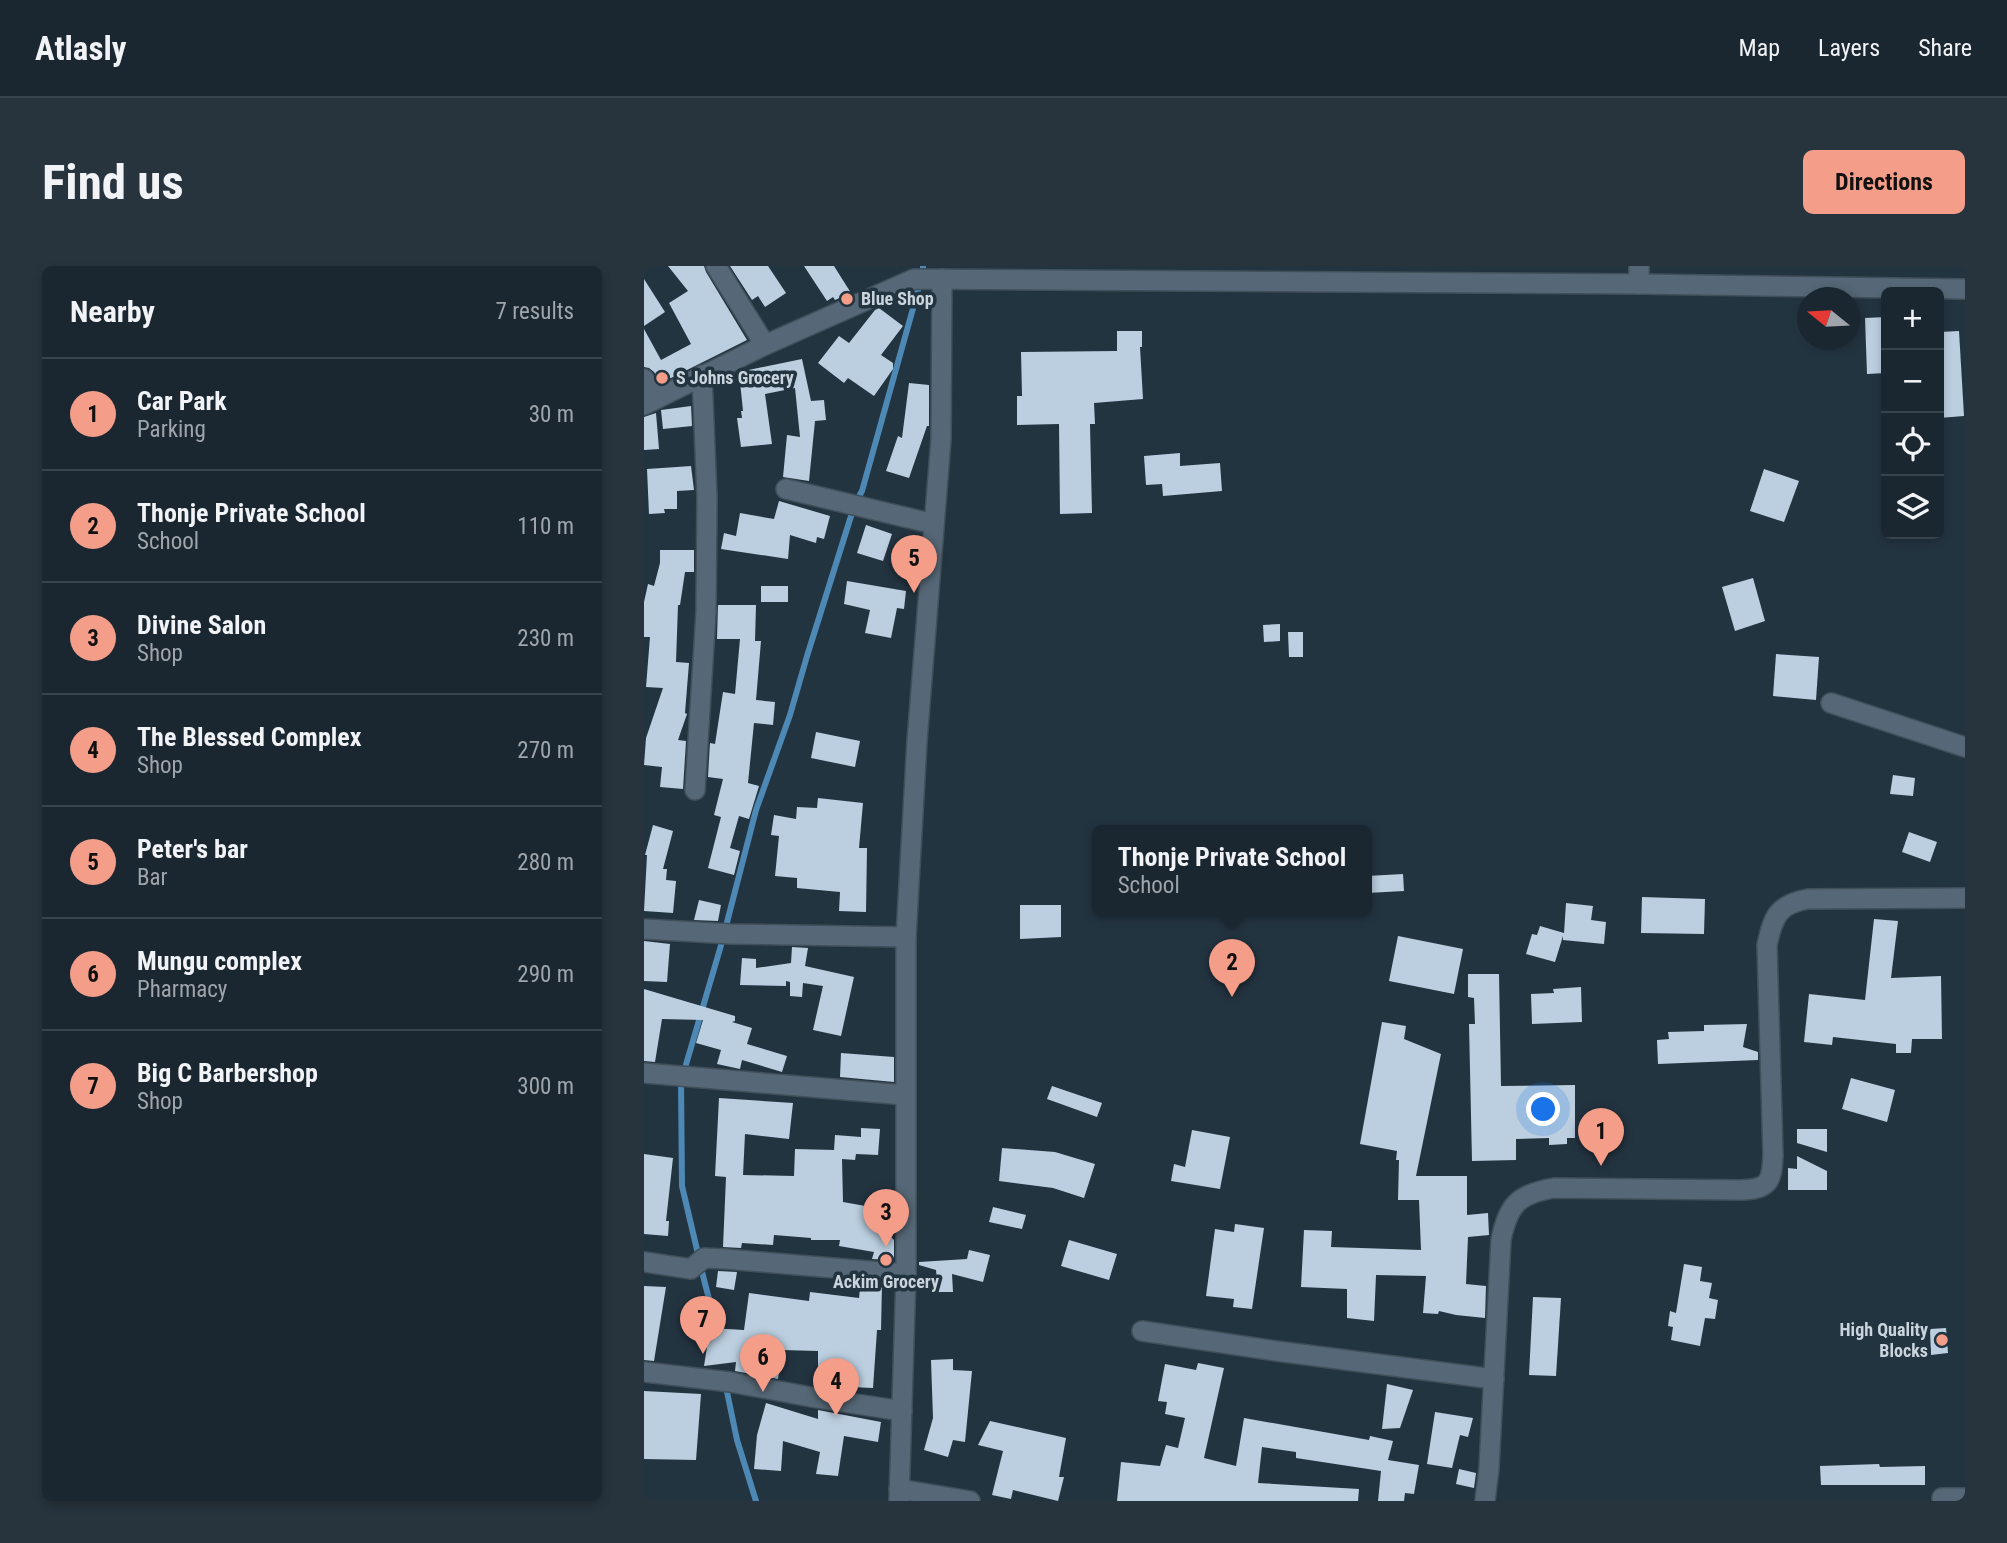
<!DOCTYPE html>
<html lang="en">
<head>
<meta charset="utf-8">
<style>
	body { margin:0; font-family:"Roboto Condensed",sans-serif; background:#27333d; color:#f1f3f6 }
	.controls { position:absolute; right:21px; top:21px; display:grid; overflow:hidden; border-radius:10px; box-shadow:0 4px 10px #0003 }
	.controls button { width:63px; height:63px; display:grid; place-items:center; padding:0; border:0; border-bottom:2px solid #38444d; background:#1a2731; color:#f1f3f6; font:35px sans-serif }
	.compass { position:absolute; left:1153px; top:21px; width:63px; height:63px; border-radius:50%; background:#1a2731; box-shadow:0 4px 10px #0003; rotate:288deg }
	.you { position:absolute; left:900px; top:844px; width:24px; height:24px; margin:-18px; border:5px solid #fff; border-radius:50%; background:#1a73e8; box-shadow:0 0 0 10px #1a73e833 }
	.badge { display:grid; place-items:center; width:46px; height:46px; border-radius:50%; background:#f49e89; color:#111; font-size:23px; font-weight:700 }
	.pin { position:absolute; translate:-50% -58px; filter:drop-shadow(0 2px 4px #0008) }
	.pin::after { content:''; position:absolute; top:37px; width:24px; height:21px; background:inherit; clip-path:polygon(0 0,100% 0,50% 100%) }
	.popup { position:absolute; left:448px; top:559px; width:280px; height:91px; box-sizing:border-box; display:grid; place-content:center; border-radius:10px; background:#1a2731; filter:drop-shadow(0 2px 5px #0005); font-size:23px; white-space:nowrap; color:#9fa5ab }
	.popup b { font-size:26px; color:#f1f3f6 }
	.popup::after { content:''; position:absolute; left:50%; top:100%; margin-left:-14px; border:14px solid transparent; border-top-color:#1a2731 }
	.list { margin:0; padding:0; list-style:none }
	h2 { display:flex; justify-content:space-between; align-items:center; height:91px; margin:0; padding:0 28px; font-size:30px }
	h2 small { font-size:23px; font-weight:400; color:#9fa5ab }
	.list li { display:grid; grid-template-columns:46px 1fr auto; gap:21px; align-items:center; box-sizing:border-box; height:112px; padding:0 28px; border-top:2px solid #38444d }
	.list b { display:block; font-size:26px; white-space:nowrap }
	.list p { margin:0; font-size:23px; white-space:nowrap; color:#9fa5ab }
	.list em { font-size:23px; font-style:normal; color:#9fa5ab }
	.icon { flex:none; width:38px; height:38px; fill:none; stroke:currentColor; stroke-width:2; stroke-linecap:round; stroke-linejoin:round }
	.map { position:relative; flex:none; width:1321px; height:1235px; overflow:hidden; border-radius:10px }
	header { display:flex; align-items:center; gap:42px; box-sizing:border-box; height:98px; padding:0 35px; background:#1a2731; border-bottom:2px solid #38444d }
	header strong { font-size:33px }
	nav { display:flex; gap:38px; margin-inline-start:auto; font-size:24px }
	.intro { display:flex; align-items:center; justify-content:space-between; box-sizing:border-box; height:168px; padding:0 42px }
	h1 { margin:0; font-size:49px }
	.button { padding:18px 32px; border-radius:10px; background:#f49e89; color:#111; font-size:24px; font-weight:700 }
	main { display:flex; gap:42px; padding:0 42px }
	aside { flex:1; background:#1a2731; border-radius:10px; box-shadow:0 4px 10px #0003 }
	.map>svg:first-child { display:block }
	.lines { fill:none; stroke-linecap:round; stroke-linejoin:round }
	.stream { stroke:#4e89b6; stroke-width:6 }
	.building { fill:#bbcfe0 }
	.minor-casing { stroke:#414f5a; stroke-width:22 }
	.minor { stroke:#566877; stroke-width:19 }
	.poi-dot { fill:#f49e89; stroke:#233441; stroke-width:2.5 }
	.labels { text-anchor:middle; stroke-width:7; stroke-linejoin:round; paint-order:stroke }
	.poi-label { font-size:18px; font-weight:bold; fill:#cad4dd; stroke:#233441; text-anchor:start }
</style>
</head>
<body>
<header>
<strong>Atlasly</strong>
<nav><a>Map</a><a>Layers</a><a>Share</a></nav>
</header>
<div class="intro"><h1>Find us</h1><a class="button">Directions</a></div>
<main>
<aside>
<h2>Nearby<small>7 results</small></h2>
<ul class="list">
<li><span class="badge">1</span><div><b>Car Park</b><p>Parking</p></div><em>30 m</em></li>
<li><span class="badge">2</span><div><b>Thonje Private School</b><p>School</p></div><em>110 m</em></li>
<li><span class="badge">3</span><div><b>Divine Salon</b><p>Shop</p></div><em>230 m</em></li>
<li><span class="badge">4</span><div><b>The Blessed Complex</b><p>Shop</p></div><em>270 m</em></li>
<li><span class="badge">5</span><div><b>Peter's bar</b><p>Bar</p></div><em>280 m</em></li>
<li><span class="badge">6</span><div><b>Mungu complex</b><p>Pharmacy</p></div><em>290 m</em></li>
<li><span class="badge">7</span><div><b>Big C Barbershop</b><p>Shop</p></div><em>300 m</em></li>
</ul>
</aside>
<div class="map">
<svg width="1321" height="1235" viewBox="0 0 1321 1235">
	<rect width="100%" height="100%" fill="#233441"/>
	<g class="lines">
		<!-- stream -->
		<g class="stream">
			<polyline points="279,2 279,0"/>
			<polyline points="212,236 218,225 275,21"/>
			<polyline points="81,664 112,544 146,449 163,390 208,247"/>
			<polyline points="41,802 78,676"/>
			<polyline points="37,815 38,920 54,988"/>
			<polyline points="57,1002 74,1068"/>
			<polyline points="82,1121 93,1174 112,1235"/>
		</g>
	</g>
	<!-- building -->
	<g class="building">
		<polygon points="24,0 60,0 62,6 103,74 17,117 10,106 5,102 0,101 0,63 17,94 47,78 25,37 44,25"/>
		<polygon points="86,0 124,0 142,27 121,41 114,30 108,34"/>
		<polygon points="160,0 190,0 207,27 191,34 189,31 183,35"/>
		<polygon points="0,13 21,46 0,60"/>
		<polygon points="235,42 259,60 237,89 249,97 249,103 230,130 204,112 200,117 174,97 195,70 205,77 231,44"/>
		<polygon points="1242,51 1242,107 1223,108 1221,52"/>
		<polygon points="473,65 498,65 498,81 496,81 499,133 450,137 451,158 446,158 448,247 416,248 415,158 373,159 373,130 378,130 377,86 473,85"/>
		<polygon points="1315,65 1320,150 1295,152 1295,66"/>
		<polygon points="158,93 167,135 180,134 182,154 171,155 165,215 139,211 143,169 156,171 151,122 121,128 128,178 97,181 93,152 98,152 97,145 99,145 95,106"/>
		<polygon points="265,117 285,119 285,160 283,160 265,212 242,205 254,170 258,172"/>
		<polygon points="47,140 48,160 19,163 17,144"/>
		<polygon points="12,147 15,183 0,184 0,151"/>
		<polygon points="536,187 536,200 576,197 578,225 519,230 518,218 502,219 500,190"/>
		<polygon points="47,200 50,224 33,225 33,243 20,243 21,247 5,248 3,203"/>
		<polygon points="1120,203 1155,215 1140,256 1106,245"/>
		<polygon points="135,235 186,250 180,273 173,271 172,277 146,269 144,293 77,283 80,267 92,270 96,247 130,253"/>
		<polygon points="222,259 248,268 239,295 213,287"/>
		<polygon points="16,284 50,284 50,306 41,306 36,339 34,339 32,396 45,397 41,447 43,448 34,474 42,475 39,523 16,521 18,501 0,499 2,472 19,422 2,421 6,371 0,371 0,336 4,318 10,320 16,297"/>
		<polygon points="1109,312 1121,355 1091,365 1078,321"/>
		<polygon points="203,315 262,325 260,343 253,342 247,372 221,367 226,344 200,338"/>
		<rect x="117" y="320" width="27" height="16"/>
		<polygon points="74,339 112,339 111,375 117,375 112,434 131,436 129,459 110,457 104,517 115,520 105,553 95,550 86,582 96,585 90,609 64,602 77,551 70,549 79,513 64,511 66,477 71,478 79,426 91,428 96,373 73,373"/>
		<polygon points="636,358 636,375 620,376 619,359"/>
		<polygon points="644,366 659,366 659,391 645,391"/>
		<polygon points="1132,388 1175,391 1172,434 1129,430"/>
		<polygon points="172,466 216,475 211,501 167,492"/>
		<polygon points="1249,509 1271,512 1269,530 1246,528"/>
		<polygon points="174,532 219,537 215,582 223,582 222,646 195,645 196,626 153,622 153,612 131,610 135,570 127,569 130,549 152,553 153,541 173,542"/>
		<polygon points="9,559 29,565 19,603 23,603 22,614 32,615 29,647 0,645 3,589 1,589"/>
		<polygon points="1265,566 1293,576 1286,596 1258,586"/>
		<polygon points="759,608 760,625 723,627 723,610"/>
		<polygon points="998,631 1061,633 1060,668 997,667"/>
		<polygon points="55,634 77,639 74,655 50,654"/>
		<polygon points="922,637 949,640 947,654 962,656 960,678 919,674 919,670 911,696 882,688 888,668 893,669 896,660 920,667"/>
		<polygon points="376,639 417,639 417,671 376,673"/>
		<polygon points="1230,653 1254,655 1247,712 1297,710 1298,773 1268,773 1267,787 1252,787 1252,778 1189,771 1188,779 1160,776 1165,728 1221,734"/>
		<polygon points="754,670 819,683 810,728 745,715"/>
		<polygon points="0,675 26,678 23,716 0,715"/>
		<polygon points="148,681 164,682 161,700 210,711 197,770 169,764 179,720 159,717 158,731 146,730 146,716 142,715 142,720 96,719 98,692 112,693 112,702 147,697"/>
		<polygon points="824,708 855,708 857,820 931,819 931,872 923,872 923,878 905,879 905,872 872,873 872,894 828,895 825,758 831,758 830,732 824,731"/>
		<polygon points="937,721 938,756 888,758 887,728 910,727 909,723"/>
		<polygon points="0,723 91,750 91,755 88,756 108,762 103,778 143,790 138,806 98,794 96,803 73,798 77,784 52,777 59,754 18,753 11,796 0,795"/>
		<polygon points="738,756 762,760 760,773 797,788 772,910 823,910 823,949 844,947 845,969 824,971 822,1018 842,1020 841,1052 812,1049 795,1045 794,1048 779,1047 782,1010 732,1009 730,1055 703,1052 703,1023 657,1021 660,964 688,965 687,981 777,984 775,934 754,934 755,894 752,894 753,885 716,878"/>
		<polygon points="1103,758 1099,781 1114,786 1114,794 1014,798 1013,774 1025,773 1024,766 1060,765 1060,759"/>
		<polygon points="197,787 250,791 250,816 196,811"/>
		<polygon points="1207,812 1251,824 1243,856 1198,843"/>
		<polygon points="408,820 458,837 453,851 403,833"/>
		<polygon points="75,832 149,837 145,873 101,868 99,909 150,910 151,883 190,884 191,869 217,871 217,862 236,863 234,889 212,888 211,894 198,893 199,936 227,941 227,945 245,949 242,966 250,974 250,994 228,993 230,986 195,980 196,974 167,974 167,972 130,969 129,979 98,977 97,982 79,981 82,911 71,910"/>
		<polygon points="1153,863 1183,863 1183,886 1153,877"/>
		<polygon points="548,864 586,871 576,923 527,915 530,898 541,901"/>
		<polygon points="358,882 411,886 451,898 440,932 409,922 355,915"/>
		<polygon points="0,888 29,892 22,955 25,955 24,970 0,968"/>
		<polygon points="1153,890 1183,905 1183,924 1144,924 1144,902 1153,903"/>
		<polygon points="349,941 382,949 378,963 345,956"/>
		<polygon points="591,958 620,962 608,1043 589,1041 590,1033 562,1030 571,963 590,966"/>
		<polygon points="425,974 473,988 465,1014 417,1000"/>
		<polygon points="325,984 346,989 339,1016 308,1008 309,1026 294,1026 292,1004 275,999 275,996 323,993"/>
		<polygon points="1040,998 1058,1001 1056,1015 1068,1017 1065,1032 1074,1034 1071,1053 1061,1052 1056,1080 1027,1074 1029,1061 1024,1060 1026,1045 1032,1047"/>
		<polygon points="74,1005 93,1006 90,1024 72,1021"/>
		<polygon points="223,1017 238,1018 237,1064 233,1064 229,1122 207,1121 206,1125 174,1120 174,1085 138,1084 134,1113 91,1105 92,1096 60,1100 66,1062 100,1064 105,1027 165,1035 166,1026 215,1032 216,1022 222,1022"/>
		<polygon points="0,1020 22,1021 10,1095 0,1094"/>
		<polygon points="889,1031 917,1032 912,1110 885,1109"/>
		<polygon points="1302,1062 1304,1087 1287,1089 1286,1063"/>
		<polygon points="309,1093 309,1104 328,1105 321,1176 309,1174 304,1191 280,1184 289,1152 287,1094"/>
		<polygon points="554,1097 580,1102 560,1192 592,1200 600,1152 725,1174 726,1170 749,1175 744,1194 775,1199 770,1228 761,1227 760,1235 734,1235 737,1205 652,1192 652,1186 618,1181 614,1217 715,1223 714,1235 473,1235 477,1196 516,1200 522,1179 534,1182 541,1152 521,1148 523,1136 514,1135 521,1098 552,1104"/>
		<polygon points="743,1118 769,1124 756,1162 738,1163"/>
		<polygon points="0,1125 57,1128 52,1194 0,1193"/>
		<polygon points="122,1137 174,1153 174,1144 237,1156 234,1176 200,1170 194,1210 172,1208 176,1186 139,1175 137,1205 110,1203 113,1169"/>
		<polygon points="791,1146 829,1152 824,1171 816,1169 808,1202 783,1198"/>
		<polygon points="346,1155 422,1172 415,1211 420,1211 414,1235 369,1224 367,1233 348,1229 359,1185 334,1179"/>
		<polygon points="1235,1198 1236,1201 1281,1200 1281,1219 1177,1219 1176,1200"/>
		<polygon points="815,1203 832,1207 830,1222 812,1218"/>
	</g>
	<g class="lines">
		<defs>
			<g id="minor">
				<polyline points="72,0 121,79"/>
				<polyline points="995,0 995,18"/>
				<polyline points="0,113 12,133"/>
				<polyline points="0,139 121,79 270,13 995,18 1321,23"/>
				<polyline points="142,223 290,258"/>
				<polyline points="1187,437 1321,481"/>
				<polyline points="51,524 62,346 63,232 58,109"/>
				<polyline points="0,663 87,668 262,671"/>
				<polyline points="0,807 261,829"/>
				<polyline points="0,996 47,1003 60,992 82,993 262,1008"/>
				<polyline points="498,1065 632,1085 850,1113"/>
				<polyline points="0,1106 86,1116 167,1131 258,1145"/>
				<polyline points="255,1223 326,1235"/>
				<polyline points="1298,1232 1321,1232"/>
				<polyline points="255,1235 262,1008 262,671 273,475 297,173 298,13"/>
				<path d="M 841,1235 L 845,1202 L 857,974 C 864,939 874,928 910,922 L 1097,924 C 1125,923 1128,916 1129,889 L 1123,679 C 1129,651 1134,638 1164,633 L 1321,632"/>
			</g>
		</defs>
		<!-- minor casing -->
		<use href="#minor" class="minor-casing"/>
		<!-- minor -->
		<use href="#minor" class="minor"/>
	</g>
	<!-- markers -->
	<g class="poi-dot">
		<circle cx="203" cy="33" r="7"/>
		<circle cx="18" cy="112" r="7"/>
		<circle cx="242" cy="994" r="7"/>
		<circle cx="1298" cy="1074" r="7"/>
	</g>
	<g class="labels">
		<!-- poi labels -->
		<g class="poi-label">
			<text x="217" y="39">Blue Shop</text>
			<text x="32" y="118">S Johns Grocery</text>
			<text x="242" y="1022" text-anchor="middle">Ackim Grocery</text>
			<text x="1284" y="1070" text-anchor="end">High Quality<tspan x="1284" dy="21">Blocks</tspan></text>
		</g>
	</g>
</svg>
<div class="controls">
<button>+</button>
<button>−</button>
<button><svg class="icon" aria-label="locate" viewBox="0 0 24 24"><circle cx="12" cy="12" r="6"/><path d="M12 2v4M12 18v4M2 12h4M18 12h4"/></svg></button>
<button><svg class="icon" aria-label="layers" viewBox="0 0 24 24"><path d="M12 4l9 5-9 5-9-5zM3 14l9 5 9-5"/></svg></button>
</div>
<svg class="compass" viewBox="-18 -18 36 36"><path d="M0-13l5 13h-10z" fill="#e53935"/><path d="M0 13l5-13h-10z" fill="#9fa5ab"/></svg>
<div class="you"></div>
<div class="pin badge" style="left:957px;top:900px">1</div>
<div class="pin badge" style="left:588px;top:731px">2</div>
<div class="popup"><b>Thonje Private School</b>School</div>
<div class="pin badge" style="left:242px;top:981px">3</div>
<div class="pin badge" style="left:192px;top:1150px">4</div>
<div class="pin badge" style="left:270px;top:327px">5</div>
<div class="pin badge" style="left:119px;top:1126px">6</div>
<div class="pin badge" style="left:59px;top:1088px">7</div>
</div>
</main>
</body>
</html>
